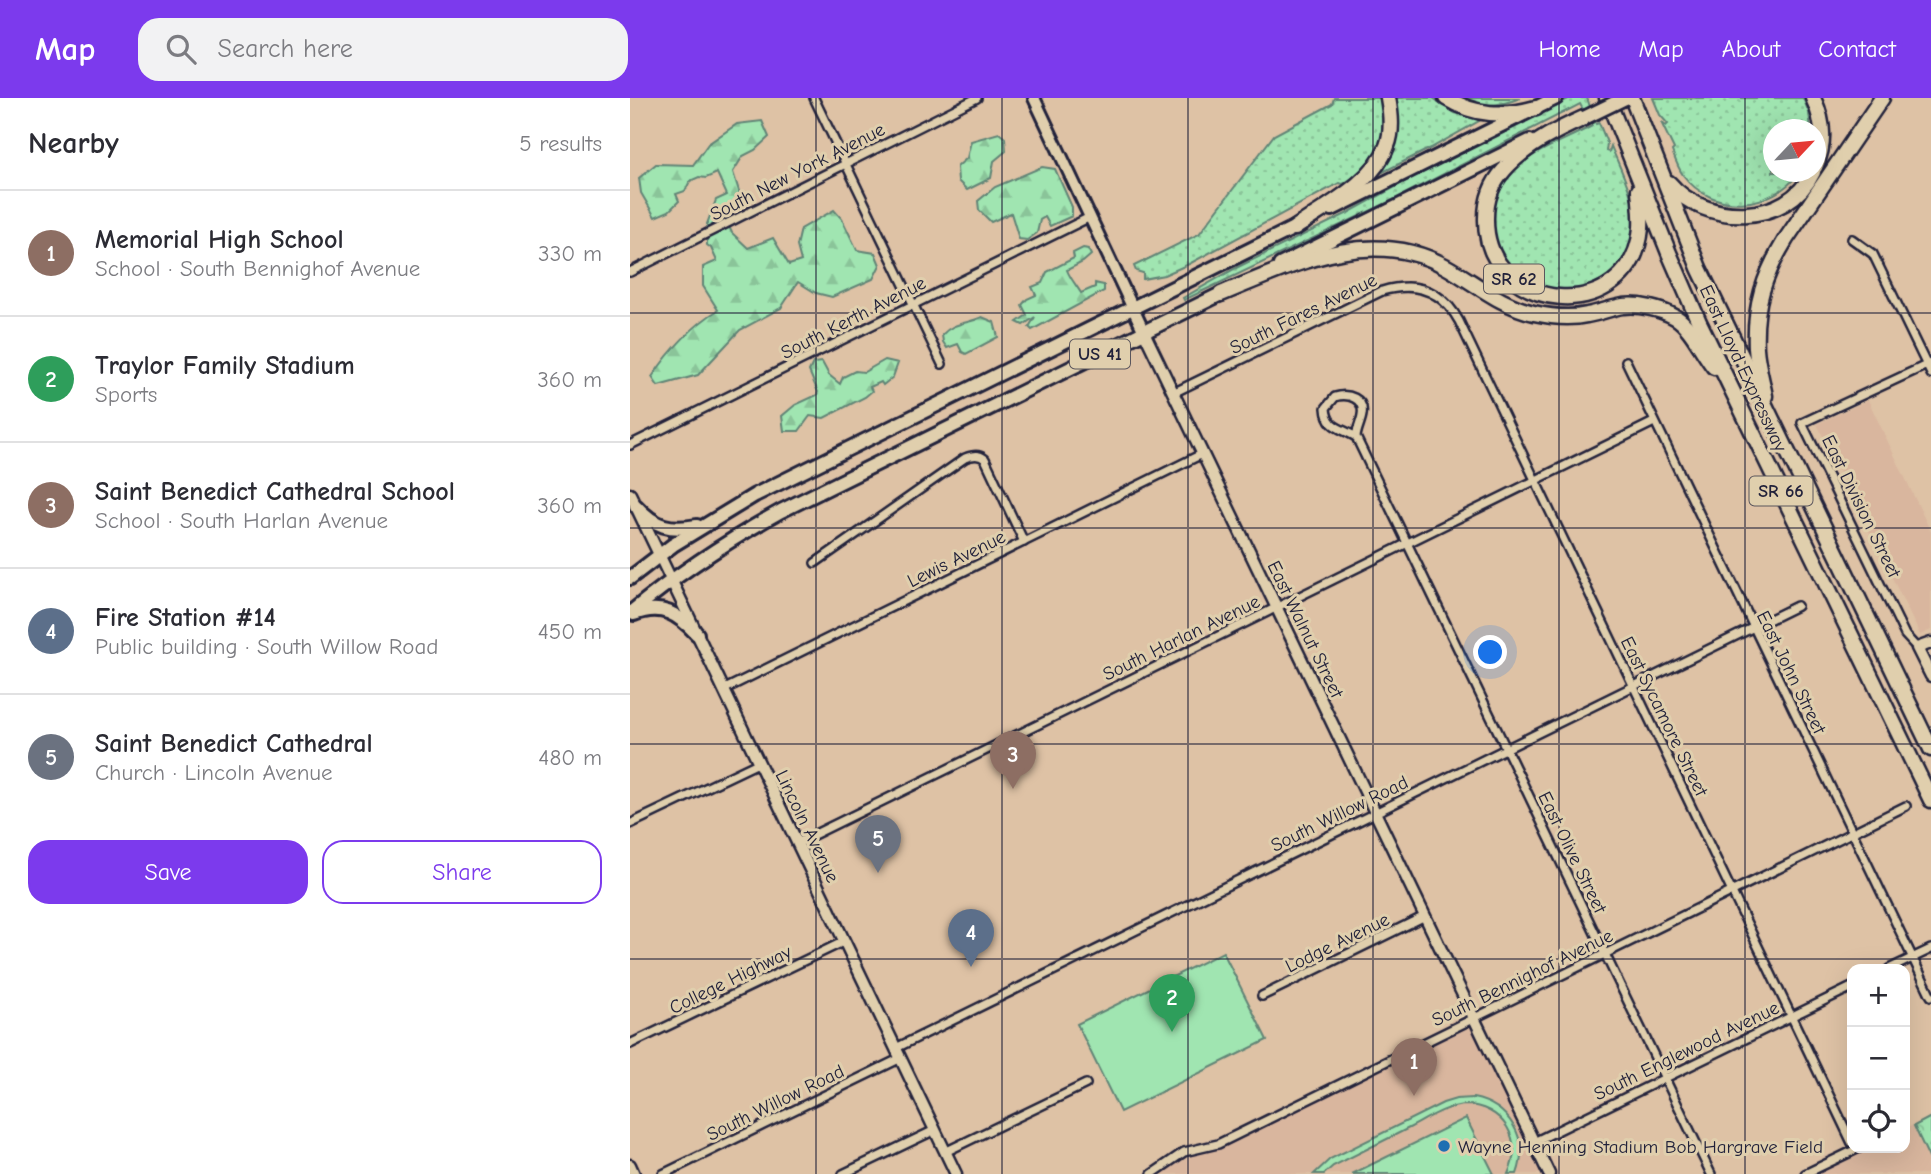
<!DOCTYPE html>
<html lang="en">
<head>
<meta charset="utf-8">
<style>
	body { margin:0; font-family:"Comic Neue",sans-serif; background:#f2f2f3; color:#2b2b33 }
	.controls { position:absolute; right:21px; bottom:21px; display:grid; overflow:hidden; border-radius:14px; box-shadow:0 7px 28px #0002 }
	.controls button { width:63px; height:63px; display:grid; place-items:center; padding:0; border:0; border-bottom:2px solid #e1e1e2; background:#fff; color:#2b2b33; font:35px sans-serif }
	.compass { position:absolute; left:1133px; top:21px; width:63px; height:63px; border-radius:50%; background:#fff; box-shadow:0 7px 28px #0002; rotate:64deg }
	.you { position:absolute; left:861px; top:555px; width:24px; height:24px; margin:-18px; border:5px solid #fff; border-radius:50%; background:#1a73e8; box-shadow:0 0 0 10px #1a73e833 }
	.badge { display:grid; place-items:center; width:46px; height:46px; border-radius:50%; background:#7c3aed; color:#fff; font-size:23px; font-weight:700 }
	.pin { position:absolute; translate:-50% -58px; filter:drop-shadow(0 2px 4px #0008) }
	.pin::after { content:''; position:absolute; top:37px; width:24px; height:21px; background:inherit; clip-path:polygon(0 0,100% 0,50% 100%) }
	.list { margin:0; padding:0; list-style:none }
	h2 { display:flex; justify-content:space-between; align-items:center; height:91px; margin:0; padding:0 28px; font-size:30px }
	h2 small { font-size:23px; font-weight:400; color:#7c7c81 }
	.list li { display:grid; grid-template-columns:46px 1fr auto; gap:21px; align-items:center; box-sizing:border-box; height:126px; padding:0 28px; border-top:2px solid #e1e1e2 }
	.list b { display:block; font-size:26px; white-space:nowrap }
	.list p { margin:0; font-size:23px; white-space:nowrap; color:#7c7c81 }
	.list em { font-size:23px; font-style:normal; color:#7c7c81 }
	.actions { display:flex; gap:14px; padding:21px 28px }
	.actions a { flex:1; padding:16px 0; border:2px solid #7c3aed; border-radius:21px; text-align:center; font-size:24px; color:#7c3aed }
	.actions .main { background:#7c3aed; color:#fff }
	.icon { flex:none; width:38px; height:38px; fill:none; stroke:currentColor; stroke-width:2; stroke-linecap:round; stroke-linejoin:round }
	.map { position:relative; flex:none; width:1301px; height:1076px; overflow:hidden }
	header { display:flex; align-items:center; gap:42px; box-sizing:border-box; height:98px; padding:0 35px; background:#7c3aed; color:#fff }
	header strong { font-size:33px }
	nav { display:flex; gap:38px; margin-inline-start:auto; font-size:24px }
	.search { width:490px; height:63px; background:#f2f2f3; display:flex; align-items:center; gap:18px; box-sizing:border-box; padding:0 24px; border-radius:21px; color:#7c7c81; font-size:26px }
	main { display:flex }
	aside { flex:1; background:#fff }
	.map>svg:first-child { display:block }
	.built { fill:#d9b69e }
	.grass { fill:url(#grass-dots); stroke:#618476; stroke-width:2 }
	.forest { fill:url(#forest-firs); stroke:#618476; stroke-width:2 }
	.park { fill:url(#park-crowns); stroke:#618476; stroke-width:2 }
	.pitch { fill:#a0e5b1; stroke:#618476; stroke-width:2 }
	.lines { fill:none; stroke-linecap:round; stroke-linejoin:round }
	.minor-casing { stroke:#22223b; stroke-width:12 }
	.tertiary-casing { stroke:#22223b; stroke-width:15 }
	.secondary-casing { stroke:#22223b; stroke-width:16 }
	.trunk-casing { stroke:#22223b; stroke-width:18 }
	.motorway-casing { stroke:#22223b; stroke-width:19 }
	.minor { stroke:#e0cfad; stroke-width:7 }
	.tertiary { stroke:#e0cfad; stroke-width:10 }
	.secondary { stroke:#e0cfad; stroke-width:10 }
	.trunk { stroke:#e0cfad; stroke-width:12 }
	.motorway { stroke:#e0cfad; stroke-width:14 }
	.trunk-bridge-casing { stroke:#22223b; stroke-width:18; stroke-linecap:butt }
	.trunk-bridge { stroke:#e0cfad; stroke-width:12 }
	.grid { fill:none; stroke:#22223b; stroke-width:2; stroke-opacity:0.55 }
	.poi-dot { fill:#1f6fb2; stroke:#e0cfad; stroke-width:2.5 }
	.labels { text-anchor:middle; stroke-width:6; stroke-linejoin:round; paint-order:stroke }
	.shield { fill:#e0cfad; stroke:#5b565d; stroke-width:2 }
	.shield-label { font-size:18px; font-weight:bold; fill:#22223b }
	.street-label { font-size:19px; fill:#22223b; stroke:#e0cfad }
	.poi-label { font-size:19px; fill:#22223b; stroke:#e0cfad; text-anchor:start }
</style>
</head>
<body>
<header>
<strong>Map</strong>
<div class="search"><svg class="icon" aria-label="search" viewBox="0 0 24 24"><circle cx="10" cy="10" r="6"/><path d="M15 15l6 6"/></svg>Search here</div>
<nav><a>Home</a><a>Map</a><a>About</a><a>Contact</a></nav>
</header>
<main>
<aside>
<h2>Nearby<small>5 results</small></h2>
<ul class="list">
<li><span class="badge" style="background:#8d6e63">1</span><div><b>Memorial High School</b><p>School · South Bennighof Avenue</p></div><em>330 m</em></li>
<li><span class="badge" style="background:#2e9e5b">2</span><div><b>Traylor Family Stadium</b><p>Sports</p></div><em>360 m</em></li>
<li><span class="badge" style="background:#8d6e63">3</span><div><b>Saint Benedict Cathedral School</b><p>School · South Harlan Avenue</p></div><em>360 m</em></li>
<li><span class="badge" style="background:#5c6f8a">4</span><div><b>Fire Station #14</b><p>Public building · South Willow Road</p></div><em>450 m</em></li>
<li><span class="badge" style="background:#6b7280">5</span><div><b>Saint Benedict Cathedral</b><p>Church · Lincoln Avenue</p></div><em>480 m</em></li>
</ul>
<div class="actions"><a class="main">Save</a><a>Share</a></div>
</aside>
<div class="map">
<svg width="1301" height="1076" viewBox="0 0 1301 1076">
	<defs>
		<pattern id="grass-dots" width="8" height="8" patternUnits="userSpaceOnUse" patternTransform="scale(1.75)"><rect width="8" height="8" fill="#a0e5b1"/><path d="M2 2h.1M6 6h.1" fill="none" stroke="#8ac499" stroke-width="1.8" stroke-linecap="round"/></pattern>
		<pattern id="forest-firs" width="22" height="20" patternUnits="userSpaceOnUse" patternTransform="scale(1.75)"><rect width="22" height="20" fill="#a0e5b1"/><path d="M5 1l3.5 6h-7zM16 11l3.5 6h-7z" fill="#8ac499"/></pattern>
		<pattern id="park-crowns" width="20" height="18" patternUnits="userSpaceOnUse" patternTransform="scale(1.75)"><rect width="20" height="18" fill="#a0e5b1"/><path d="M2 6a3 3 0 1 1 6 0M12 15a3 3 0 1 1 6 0" fill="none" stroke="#8ac499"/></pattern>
	</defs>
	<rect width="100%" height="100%" fill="#dec2a5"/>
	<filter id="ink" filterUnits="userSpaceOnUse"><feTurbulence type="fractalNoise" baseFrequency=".0143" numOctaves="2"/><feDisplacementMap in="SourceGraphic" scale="14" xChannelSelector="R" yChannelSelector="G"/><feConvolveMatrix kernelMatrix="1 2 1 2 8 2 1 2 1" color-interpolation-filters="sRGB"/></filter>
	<g filter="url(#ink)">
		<!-- built -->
		<g class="built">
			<polygon points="1238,302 1301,434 1301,532 1290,537 1187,326"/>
			<polygon points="844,920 919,1076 526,1076"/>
			<polygon points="1301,1018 1301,1076 1181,1076 1236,1050 1275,1050 1275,1031"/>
		</g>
		<!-- grass -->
		<g class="grass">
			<path d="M 704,0 L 750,0 C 759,42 749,64 713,86 L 709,85 L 559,166 L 534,177 L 513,181 L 513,175 L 506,173 L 504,168 L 569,136 L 644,37 L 702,6 Z"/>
			<path d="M 764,0 L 803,0 L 825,15 L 848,20 L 849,23 L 801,50 L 753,74 C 768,45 769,32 764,0 Z"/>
			<path d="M 828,0 L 890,0 C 869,9 849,9 828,0 Z"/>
			<path d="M 940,0 L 957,0 L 966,26 L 969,25 L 977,45 L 976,53 L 979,54 L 981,48 C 989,68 1001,91 1004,113 C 1013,193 906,224 868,151 C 865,145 865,137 864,130 C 860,111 866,90 879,76 C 898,55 936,42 962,28 L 950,6 L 765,101 L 554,202 L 553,200 L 606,170 L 716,116 L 785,78 Z"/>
			<path d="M 1023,0 L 1173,0 L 1179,15 L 1181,31 L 1143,32 L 1143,74 L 1170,74 C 1142,112 1083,117 1053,77 C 1048,70 1045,61 1042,53 L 1044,51 L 1031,24 L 1036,28 L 1038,26 L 1030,17 Z"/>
		</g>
		<!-- forest -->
		<g class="forest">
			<path d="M 132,23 L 139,39 L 125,52 L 113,58 L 103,74 L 113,106 L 95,120 L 102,135 L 118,150 L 143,140 L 159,167 L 171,163 L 167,148 L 171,131 L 204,112 L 212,121 L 227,152 L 245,155 L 250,167 L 243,181 L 202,199 L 186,195 L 168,184 L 151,210 L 110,232 L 68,277 L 28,288 L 22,279 C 40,252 61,229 88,212 L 73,188 L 73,169 L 87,163 L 81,150 L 77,147 L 77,126 L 86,102 L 97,97 L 87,75 L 76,80 L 69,79 L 60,83 L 55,93 L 46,96 L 49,103 L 39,113 L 25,119 L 11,95 L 9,80 L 26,66 L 63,67 L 78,46 L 107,26 Z"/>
			<polygon points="369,35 375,40 376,53 364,63 361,80 337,92 328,83 327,69 337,60 341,43"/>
			<polygon points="412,69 425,71 442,109 442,118 420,128 415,119 410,122 407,135 397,142 389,141 381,115 361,124 349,112 348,103 365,89"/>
			<path d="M 453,150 L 458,151 L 461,157 L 453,164 L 437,172 C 440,180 446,187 451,195 L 465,189 L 465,185 L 474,187 L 474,193 L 402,232 L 399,229 L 405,219 L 393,227 L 387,224 L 397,217 L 392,207 L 397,201 L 406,197 L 402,189 L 412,185 L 417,174 L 444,160 L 443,155 Z"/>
			<path d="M 352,219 L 364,224 L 368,239 L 336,256 L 332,254 L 328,246 L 317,250 L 313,244 L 312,237 C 323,224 338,226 352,219 Z"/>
			<polygon points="255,262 268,265 263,279 253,287 251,284 240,289 242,293 235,299 194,320 180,318 169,333 154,333 152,318 165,307 187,297 188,294 179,273 183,265 192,264 199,277 210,286 213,279 225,273 234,274"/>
		</g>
		<!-- park -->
		<polygon class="park" points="1301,1019 1301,1064 1284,1028"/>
		<!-- pitch -->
		<g class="pitch">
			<polygon points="593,854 637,942 490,1014 447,926"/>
			<path d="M 843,1000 C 879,1007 900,1041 887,1076 L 878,1076 C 885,1061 886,1044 877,1029 C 868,1015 852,1007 836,1007 C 816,1008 798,1020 781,1029 C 755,1042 729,1055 703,1068 L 694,1076 L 684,1076 L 700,1061 L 813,1005 L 826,1001 Z"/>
			<polygon points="836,1020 864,1076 722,1076"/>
		</g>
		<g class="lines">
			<defs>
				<g id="minor">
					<polyline points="184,0 312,266"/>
					<polyline points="1222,141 1243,156 1301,276"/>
					<polyline points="0,174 347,0"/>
					<polyline points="996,263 1301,898"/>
					<path d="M 543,295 L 752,193 C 786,183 812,192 829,223 L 1222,1045"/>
					<path d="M 726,339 C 712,330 697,330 696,310 L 705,299 C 718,295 735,300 732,317 C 731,324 727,331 726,339 L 1081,1076"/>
					<polyline points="0,347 460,119"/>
					<path d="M 185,465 L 335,360 C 343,357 349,356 355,361 L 394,444"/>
					<polyline points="1287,550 1275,537 1172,325 1301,265"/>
					<polyline points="93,592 572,356"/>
					<polyline points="0,726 128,665"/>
					<polyline points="167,745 1024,324"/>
					<polyline points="1259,871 1301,851"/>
					<polyline points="632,898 795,818"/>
					<polyline points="0,946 215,843"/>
					<polyline points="266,950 1167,508"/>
					<polyline points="904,1044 1222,889"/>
					<polyline points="315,1054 456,986"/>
					<polyline points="33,1076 271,960"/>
					<polyline points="213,1076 305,1032"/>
					<polyline points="522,1076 554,1054 588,1046 1276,708"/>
					<polyline points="1175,1076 1229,1050"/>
				</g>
				<g id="tertiary">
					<polyline points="514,234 919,1076"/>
					<polyline points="0,396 326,1076"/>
					<polyline points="1301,545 1287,550 1301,578"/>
					<polyline points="0,1067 4,1076"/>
				</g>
				<polyline id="secondary" points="404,0 514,234"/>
				<g id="trunk">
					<polyline points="702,111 926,0"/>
					<polyline points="650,167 900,43"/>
					<path d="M 6,408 C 25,429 40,433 67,428"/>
					<polyline points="0,480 43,447 125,397 674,125"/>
					<path d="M 0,515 C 47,476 97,443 151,413 L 599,192"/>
					<path d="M 4,516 C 32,505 48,516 67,536"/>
				</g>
				<g id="motorway">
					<path d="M 816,0 C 845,18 874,19 906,10"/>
					<polyline points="977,0 1039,155 1069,224 1301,702"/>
					<polyline points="1002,0 1069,170 1301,651"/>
					<path d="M 1183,0 C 1194,23 1196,45 1185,69"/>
					<path d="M 954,20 C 925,33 895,48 874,72 C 862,85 856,102 856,120 C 854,217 1002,230 1011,130 C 1012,118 1010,105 1009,92"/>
					<path d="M 1039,85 C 1075,128 1157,129 1183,74"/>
					<path d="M 665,130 C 695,109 744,84 757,48 C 763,33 761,16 758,0"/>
					<path d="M 591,196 C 662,167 740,127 815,168 C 844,184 871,208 904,215 C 922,219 939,221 957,217 C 969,215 981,210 993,208 C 1009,206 1031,211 1045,219 C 1061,228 1072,254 1084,269"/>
					<path d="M 1135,298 C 1132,282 1127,266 1126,250 C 1124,207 1134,177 1156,141 L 1252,0"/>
				</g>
			</defs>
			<!-- minor casing -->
			<use href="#minor" class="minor-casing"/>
			<!-- tertiary casing -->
			<use href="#tertiary" class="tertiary-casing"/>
			<!-- secondary casing -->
			<use href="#secondary" class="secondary-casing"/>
			<!-- trunk casing -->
			<use href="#trunk" class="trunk-casing"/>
			<!-- motorway casing -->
			<use href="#motorway" class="motorway-casing"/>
			<!-- minor -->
			<use href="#minor" class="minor"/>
			<!-- tertiary -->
			<use href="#tertiary" class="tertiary"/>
			<!-- secondary -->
			<use href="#secondary" class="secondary"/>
			<!-- trunk -->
			<use href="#trunk" class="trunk"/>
			<!-- motorway -->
			<use href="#motorway" class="motorway"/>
			<defs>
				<polyline id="trunk-bridge" points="954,20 995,0"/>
			</defs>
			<!-- trunk-bridge casing -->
			<use href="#trunk-bridge" class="trunk-bridge-casing"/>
			<!-- trunk-bridge -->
			<use href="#trunk-bridge" class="trunk-bridge"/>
		</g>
	</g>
	<!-- grid -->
	<path class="grid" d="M 186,0 L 186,1076M 372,0 L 372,1076M 558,0 L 558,1076M 743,0 L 743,1076M 929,0 L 929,1076M 1115,0 L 1115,1076M 0,215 L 1301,215M 0,430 L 1301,430M 0,646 L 1301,646M 0,861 L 1301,861"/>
	<!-- markers -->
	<circle class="poi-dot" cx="814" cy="1048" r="7"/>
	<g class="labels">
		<!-- shield labels -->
		<g class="shield">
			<rect x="854" y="166.5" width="60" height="29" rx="5"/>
			<rect x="440" y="241.5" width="60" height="29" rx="5"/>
			<rect x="1119.5" y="378.5" width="63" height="29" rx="5"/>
		</g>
		<g class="shield-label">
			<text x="884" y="187">SR 62</text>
			<text x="470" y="262">US 41</text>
			<text x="1151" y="399">SR 66</text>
		</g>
		<!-- street labels -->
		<g class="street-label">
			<text transform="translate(167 73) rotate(-27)" y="7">South New York Avenue</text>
			<text transform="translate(673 215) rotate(-26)" y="7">South Fares Avenue</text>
			<text transform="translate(223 219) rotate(-27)" y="7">South Kerth Avenue</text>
			<text transform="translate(1114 270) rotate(65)" y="7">East Lloyd Expressway</text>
			<text transform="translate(1232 408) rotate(64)" y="7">East Division Street</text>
			<text transform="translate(326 460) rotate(-26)" y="7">Lewis Avenue</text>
			<text transform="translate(676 531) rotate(64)" y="7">East Walnut Street</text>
			<text transform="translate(551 539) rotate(-26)" y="7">South Harlan Avenue</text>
			<text transform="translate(1162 574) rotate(64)" y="7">East John Street</text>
			<text transform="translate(1035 618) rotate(64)" y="7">East Sycamore Street</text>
			<text transform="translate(709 715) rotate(-26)" y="7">South Willow Road</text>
			<text transform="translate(178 728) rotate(64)" y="7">Lincoln Avenue</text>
			<text transform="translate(943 754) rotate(64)" y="7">East Olive Street</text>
			<text transform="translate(707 844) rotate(-26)" y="7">Lodge Avenue</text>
			<text transform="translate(892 879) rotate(-26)" y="7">South Bennighof Avenue</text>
			<text transform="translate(100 881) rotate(-26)" y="7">College Highway</text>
			<text transform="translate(1056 952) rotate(-26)" y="7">South Englewood Avenue</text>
			<text transform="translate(145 1004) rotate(-26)" y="7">South Willow Road</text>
		</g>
		<!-- poi labels -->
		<g class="poi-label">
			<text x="828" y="1055">Wayne Henning Stadium Bob Hargrave Field</text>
		</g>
	</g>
</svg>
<div class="controls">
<button>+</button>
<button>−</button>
<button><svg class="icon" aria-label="locate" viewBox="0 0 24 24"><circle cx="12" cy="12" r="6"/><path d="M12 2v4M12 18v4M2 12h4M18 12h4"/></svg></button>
</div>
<svg class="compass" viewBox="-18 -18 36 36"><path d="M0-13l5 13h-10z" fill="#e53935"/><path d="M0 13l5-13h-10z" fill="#7c7c81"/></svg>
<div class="you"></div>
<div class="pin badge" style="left:784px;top:998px;background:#8d6e63">1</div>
<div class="pin badge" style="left:542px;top:934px;background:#2e9e5b">2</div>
<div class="pin badge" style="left:383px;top:691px;background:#8d6e63">3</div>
<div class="pin badge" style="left:341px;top:869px;background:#5c6f8a">4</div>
<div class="pin badge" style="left:248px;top:775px;background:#6b7280">5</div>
</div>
</main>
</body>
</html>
